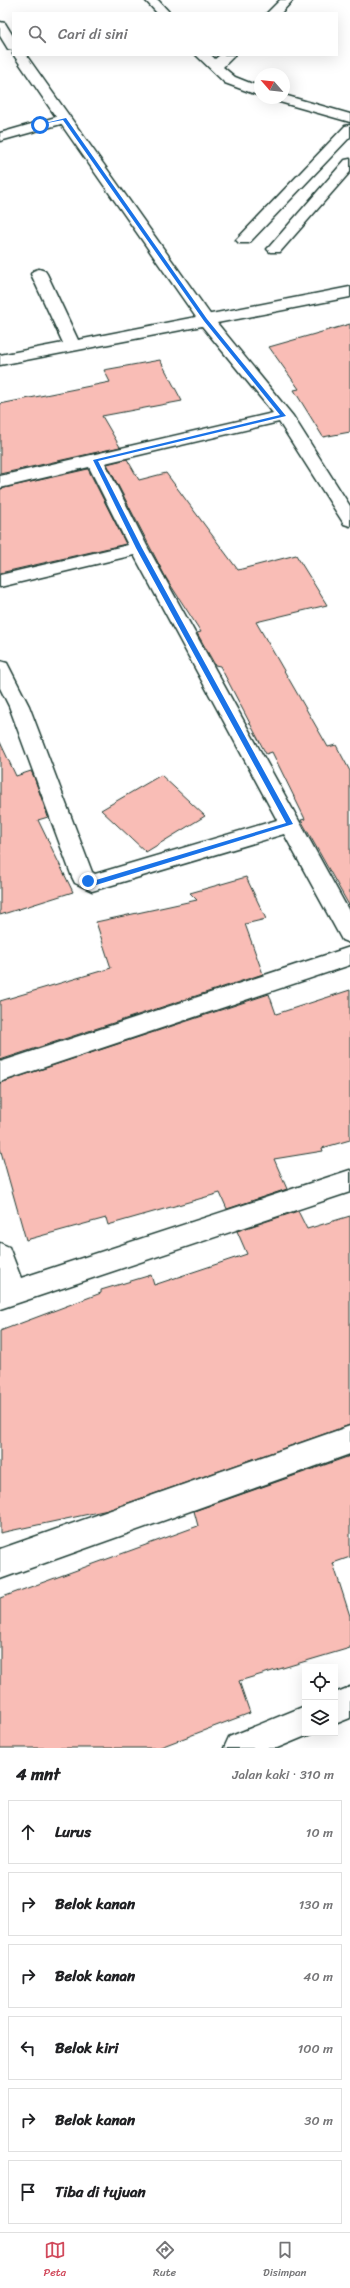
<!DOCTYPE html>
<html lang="id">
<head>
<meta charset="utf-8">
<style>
	body { margin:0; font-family:Sriracha,sans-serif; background:#f2f2f2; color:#202124 }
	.controls { position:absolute; right:12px; bottom:12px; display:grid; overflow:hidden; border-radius:0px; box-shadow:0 4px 16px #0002 }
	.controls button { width:36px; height:36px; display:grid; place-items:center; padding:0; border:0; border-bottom:1px solid #e0e0e0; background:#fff; color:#202124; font:20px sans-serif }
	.compass { position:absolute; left:254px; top:68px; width:36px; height:36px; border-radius:50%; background:#fff; box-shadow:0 4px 16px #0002; rotate:298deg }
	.stop { position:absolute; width:12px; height:12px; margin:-9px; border:3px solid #1a73e8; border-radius:50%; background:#fff }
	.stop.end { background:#1a73e8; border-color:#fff; box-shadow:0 1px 4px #0008 }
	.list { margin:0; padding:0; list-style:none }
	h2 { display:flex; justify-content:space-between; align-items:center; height:52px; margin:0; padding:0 16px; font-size:17px }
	h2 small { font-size:13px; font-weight:400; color:#757577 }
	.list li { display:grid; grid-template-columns:26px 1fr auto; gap:12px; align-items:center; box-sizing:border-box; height:64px; margin:0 8px 8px; padding:0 8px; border:1px solid #e0e0e0; border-radius:0px }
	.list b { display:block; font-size:15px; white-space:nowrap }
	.list em { font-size:13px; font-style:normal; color:#757577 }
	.icon { flex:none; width:22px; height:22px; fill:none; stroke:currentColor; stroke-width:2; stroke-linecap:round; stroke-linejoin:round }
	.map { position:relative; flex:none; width:350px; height:1748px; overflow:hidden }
	.search { position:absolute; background:#fff; box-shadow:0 4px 16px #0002; left:12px; right:12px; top:12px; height:44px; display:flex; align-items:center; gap:10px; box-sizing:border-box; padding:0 14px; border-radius:0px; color:#757577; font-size:15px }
	.sheet { height:484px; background:#fff }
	nav { display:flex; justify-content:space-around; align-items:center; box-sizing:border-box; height:56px; border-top:1px solid #e0e0e0; background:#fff; font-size:11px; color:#757577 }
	nav a { display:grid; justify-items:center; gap:2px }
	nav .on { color:#d1495b }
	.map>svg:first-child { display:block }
	.building { fill:#f9bdb6; stroke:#1f3d34 }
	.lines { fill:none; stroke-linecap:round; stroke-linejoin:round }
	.service-casing { stroke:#1f3d34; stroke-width:3 }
	.minor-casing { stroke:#1f3d34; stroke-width:3 }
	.service { fill:#fff; fill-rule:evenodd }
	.minor { fill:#fff; fill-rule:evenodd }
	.route { fill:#1a73e8 }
</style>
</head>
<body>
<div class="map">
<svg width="350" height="1748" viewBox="0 0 350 1748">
	<rect width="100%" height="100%" fill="#fff"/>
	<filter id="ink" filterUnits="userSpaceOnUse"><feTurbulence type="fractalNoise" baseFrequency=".025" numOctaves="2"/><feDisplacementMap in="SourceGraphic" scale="8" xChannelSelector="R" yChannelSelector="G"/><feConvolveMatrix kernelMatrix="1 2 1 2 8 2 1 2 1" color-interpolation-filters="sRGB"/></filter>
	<g filter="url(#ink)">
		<!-- building -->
		<g class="building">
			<polygon points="350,324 350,432 323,437 294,390 299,389 269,347"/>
			<polygon points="160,360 182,401 102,416 120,447 0,474 0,404 110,382 104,370"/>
			<polygon points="127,459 139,480 166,473 238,570 296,555 327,605 256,622 328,747 336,745 350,771 350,907 301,820 305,819 272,752 266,754 220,666 215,665 197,633 201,632 166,578 107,464"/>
			<polygon points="88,469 126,544 0,573 0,489"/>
			<polygon points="0,742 16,776 31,771 34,777 48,817 38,820 73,892 0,915"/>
			<polygon points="161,775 205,816 146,852 101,810"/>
			<polygon points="246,877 266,919 245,924 263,974 0,1060 0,1001 111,968 96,922 197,900 190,893"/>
			<polygon points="350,990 350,1140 322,1148 323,1151 274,1159 287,1189 227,1209 220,1193 108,1225 106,1218 26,1240 0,1148 0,1083 269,994 276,1014"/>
			<polygon points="298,1211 307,1229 350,1216 350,1425 108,1510 0,1533 0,1331 101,1293 101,1290 151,1275 154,1285 247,1254 237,1231"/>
			<polygon points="350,1456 350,1557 333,1563 350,1616 350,1648 239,1681 250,1713 158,1748 0,1748 0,1598 198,1526 194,1511"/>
		</g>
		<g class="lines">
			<defs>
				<g id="service">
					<polygon points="0,22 5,23 13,36 13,50 8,49 0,36"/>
					<polygon points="13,54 26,55 212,317 214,320 212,323 200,323 61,124 0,141 0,133 56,117"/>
				</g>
				<g id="minor">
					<polygon points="145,0 158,0 170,13 157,13"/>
					<polygon points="280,0 293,0 281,13 267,13"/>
					<polygon points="196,55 211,55 215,59 220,55 235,55 223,67 235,77 260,87 260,96 225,83"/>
					<polygon points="284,95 350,114 350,122 276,101 274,98 284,98"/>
					<polygon points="350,125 350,137 249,243 239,243 236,240 239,237 345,126"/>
					<polygon points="350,159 350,172 280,252 270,252 267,249 270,246 345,160"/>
					<polygon points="39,269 45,271 47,274 78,340 350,287 350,297 217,323 293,416 350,506 350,526 344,524 279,422 105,463 148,548 350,913 350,943 342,940 284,834 92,891 75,883 72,877 9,706 0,688 0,661 7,663 29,706 92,872 95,874 277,820 134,555 0,587 0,575 128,545 89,467 0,488 0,476 273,413 202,326 0,365 0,355 63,343 31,274 33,271"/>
					<polygon points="350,947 350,965 0,1082 0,1062"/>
					<polygon points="350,1170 350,1192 0,1309 0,1243 9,1247 21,1278"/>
					<polygon points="350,1426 350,1454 0,1579 0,1549"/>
					<polygon points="350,1687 350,1718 335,1724 335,1693"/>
					<polygon points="305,1706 305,1733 313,1733 277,1748 224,1748 229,1737"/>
				</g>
			</defs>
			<!-- service casing -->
			<use href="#service" class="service-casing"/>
			<!-- minor casing -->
			<use href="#minor" class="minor-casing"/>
			<!-- service -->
			<use href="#service" class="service"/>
			<!-- minor -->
			<use href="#minor" class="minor"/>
		</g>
	</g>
	<!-- route -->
	<polygon class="route" points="66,118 207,319 286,416 98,461 142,548 293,824 96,885 85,881 88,878 96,880 286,823 136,548 93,460 280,415 204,321 63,120 37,125"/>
</svg>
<div class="controls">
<button><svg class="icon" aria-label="locate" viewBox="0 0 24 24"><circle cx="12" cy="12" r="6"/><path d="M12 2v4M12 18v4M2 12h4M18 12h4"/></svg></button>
<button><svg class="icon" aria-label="layers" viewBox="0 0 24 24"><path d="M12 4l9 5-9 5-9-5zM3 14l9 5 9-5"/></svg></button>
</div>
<svg class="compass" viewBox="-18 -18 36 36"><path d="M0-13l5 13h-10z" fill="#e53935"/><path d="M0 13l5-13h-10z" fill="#757577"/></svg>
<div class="stop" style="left:40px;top:125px"></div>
<div class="stop end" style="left:88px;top:881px"></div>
<div class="search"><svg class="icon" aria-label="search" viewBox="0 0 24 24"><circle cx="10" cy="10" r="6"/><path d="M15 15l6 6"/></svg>Cari di sini</div>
</div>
<section class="sheet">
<h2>4 mnt<small>Jalan kaki · 310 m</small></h2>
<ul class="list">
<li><svg class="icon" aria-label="ahead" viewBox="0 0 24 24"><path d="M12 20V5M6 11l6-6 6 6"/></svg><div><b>Lurus</b></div><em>10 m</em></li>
<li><svg class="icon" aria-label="right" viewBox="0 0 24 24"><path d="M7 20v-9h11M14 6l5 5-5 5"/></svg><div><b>Belok kanan</b></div><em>130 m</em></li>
<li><svg class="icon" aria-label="right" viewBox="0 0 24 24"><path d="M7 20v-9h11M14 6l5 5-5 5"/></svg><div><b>Belok kanan</b></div><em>40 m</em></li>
<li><svg class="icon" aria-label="left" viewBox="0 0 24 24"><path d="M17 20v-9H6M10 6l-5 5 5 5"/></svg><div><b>Belok kiri</b></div><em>100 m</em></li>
<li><svg class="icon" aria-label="right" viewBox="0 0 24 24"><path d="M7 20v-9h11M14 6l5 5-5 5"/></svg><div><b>Belok kanan</b></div><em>30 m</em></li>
<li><svg class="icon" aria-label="arrive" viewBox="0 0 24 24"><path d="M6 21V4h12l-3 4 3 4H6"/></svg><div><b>Tiba di tujuan</b></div></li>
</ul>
</section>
<nav>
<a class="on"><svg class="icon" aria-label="map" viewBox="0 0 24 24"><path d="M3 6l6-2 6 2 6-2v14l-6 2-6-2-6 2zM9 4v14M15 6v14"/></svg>Peta</a>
<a><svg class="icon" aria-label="directions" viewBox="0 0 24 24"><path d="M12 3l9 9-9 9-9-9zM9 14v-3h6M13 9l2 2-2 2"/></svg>Rute</a>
<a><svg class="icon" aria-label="saved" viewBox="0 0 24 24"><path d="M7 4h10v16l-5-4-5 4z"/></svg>Disimpan</a>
</nav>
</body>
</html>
